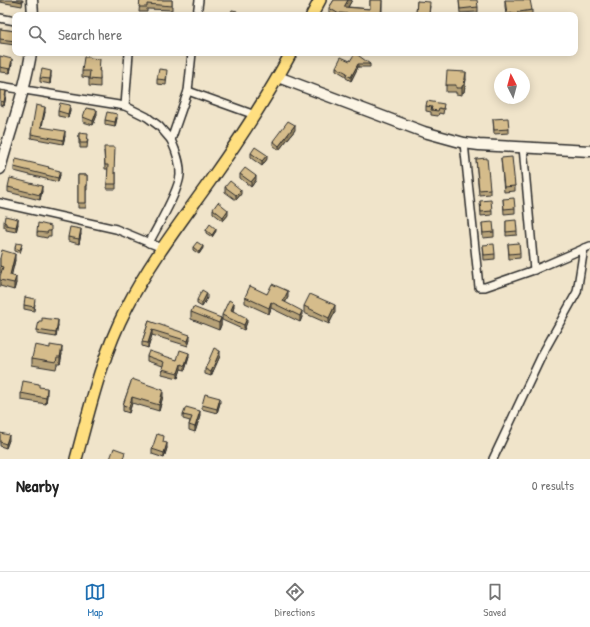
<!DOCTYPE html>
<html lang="en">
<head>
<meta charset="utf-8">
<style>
	body { margin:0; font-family:"Patrick Hand",sans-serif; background:#f2f2f2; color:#222 }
	.compass { position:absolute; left:494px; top:68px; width:36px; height:36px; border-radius:50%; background:#fff; box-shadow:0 2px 10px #0003; rotate:354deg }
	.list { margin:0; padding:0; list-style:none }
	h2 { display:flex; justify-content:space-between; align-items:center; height:52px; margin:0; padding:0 16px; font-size:17px }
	h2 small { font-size:13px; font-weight:400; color:#767676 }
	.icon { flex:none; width:22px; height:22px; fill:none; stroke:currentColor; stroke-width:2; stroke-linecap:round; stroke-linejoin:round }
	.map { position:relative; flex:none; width:590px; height:459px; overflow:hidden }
	.search { position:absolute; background:#fff; box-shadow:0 2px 10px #0003; left:12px; right:12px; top:12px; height:44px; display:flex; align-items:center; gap:10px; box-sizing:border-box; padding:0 14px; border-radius:8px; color:#767676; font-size:15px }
	.sheet { height:112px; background:#fff }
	nav { display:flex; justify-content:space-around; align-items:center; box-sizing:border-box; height:56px; border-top:1px solid #e0e0e0; background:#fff; font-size:11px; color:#767676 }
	nav a { display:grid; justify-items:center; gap:2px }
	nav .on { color:#1f6fb2 }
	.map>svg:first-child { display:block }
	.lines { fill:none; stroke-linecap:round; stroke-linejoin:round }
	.street-casing { stroke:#2b2b2b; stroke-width:10 }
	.secondary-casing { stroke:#2b2b2b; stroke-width:13 }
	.primary-casing { stroke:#2b2b2b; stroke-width:14 }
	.street { stroke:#fcf5e5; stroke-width:7 }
	.secondary { stroke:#fcf5e5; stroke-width:10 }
	.primary { stroke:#ffdf80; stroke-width:11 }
	.wall { fill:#b7a278; stroke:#2b2b2b }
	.shaded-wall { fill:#958461; stroke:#2b2b2b }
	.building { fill:#d5bc8b; stroke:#2b2b2b }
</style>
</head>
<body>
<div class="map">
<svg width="590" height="459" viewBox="0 0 590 459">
	<rect width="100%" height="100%" fill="#f0e4ca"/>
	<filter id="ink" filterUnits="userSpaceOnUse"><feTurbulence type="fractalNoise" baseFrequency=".025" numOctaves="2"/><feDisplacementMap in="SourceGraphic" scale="8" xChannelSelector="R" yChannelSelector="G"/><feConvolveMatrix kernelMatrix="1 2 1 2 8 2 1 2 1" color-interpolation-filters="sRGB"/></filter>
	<g filter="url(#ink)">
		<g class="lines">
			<defs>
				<g id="street">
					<polyline points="197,15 199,0"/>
					<polyline points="0,18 15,21"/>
					<polyline points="0,86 125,106 147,117 159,126 171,140"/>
					<polyline points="188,91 255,115"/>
					<polyline points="125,106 129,53"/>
					<polyline points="464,143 479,287 485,287 534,270 590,246"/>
					<polyline points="523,147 534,270"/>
					<polyline points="0,203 116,229 162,248"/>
					<path d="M 149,243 C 157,227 179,191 180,175 C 181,163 176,151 171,140 L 188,91 L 192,53"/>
					<polyline points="493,459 543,353 577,292 584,248"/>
				</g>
				<g id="secondary">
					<polyline points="32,0 33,15"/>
					<polyline points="278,77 424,132 464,143 479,145 590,151"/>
					<path d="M 0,169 C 10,130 25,93 31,53"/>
				</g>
				<g id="primary">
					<polyline points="312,15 320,0"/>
					<path d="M 76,459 C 90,407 102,355 127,307 C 150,262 181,222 210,181 C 239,140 267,98 291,53"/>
				</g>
			</defs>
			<!-- street casing -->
			<use href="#street" class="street-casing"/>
			<!-- secondary casing -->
			<use href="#secondary" class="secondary-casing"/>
			<!-- primary casing -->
			<use href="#primary" class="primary-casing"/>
			<!-- street -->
			<use href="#street" class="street"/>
			<!-- secondary -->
			<use href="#secondary" class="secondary"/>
			<!-- primary -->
			<use href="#primary" class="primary"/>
		</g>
		<!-- wall -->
		<g class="wall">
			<polygon points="0,0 23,0 22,6 0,2"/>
			<polygon points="140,0 172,0 172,10 147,9 147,12 139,12"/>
			<polygon points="334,0 352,0 348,7 370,9 370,0 382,0 382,15 330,15 329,14 329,8"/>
			<polygon points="459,0 478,7 478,12 460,13"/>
			<polygon points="505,0 532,10 532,15 506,15 505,6"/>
			<polygon points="417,1 430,6 429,15 416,15"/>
			<polygon points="0,29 15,31 15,45 0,43"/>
			<polygon points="46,53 56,53 56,55"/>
			<polygon points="0,56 12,63 10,73 0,72"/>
			<polygon points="350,61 370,64 370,67 358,67 351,81 346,78 346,76 336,70 336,67"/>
			<polygon points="100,66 99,71 100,78 100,87 89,86 89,78 82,77 82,71"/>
			<polygon points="167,74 166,85 157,84 157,79"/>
			<polygon points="51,76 50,84 40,82 40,78"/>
			<polygon points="466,79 464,92 462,93 462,95 456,94 456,92 446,92 446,85"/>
			<polygon points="0,90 6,96 4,106 0,105"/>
			<polygon points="426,106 444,108 443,114 439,113 438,116 431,115 431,112 426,111"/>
			<polygon points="70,110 68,118 58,116 58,111"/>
			<polygon points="45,112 41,127 65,136 63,144 31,138 31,134"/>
			<polygon points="97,115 93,125 83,122 83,117"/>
			<polygon points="117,118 115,127 105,125 105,120"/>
			<polygon points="493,119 509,129 509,133 494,134"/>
			<polygon points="295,130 279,150 273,145 273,141"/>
			<polygon points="79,133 88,138 87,148 80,148 80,144 79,144"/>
			<polygon points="104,151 114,173 116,173 116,189 107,189 108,169 105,169"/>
			<polygon points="251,153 267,159 262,166 251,158"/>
			<polygon points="501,158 515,186 515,191 504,192"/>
			<polygon points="476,159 490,189 490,194 479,195"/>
			<polygon points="14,167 49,168 60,175 58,182 14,171"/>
			<polygon points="240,174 256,180 251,187 240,178"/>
			<polygon points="78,175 87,175 87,190 86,190 86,208 78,208"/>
			<polygon points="8,187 42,191 40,200 8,192"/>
			<polygon points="225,187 241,194 236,200 225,192"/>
			<polygon points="503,199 515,208 515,213 504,214"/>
			<polygon points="480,201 492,211 492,215 481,216"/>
			<polygon points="213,209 228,215 223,221 213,213"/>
			<polygon points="506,221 517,231 517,235 506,236"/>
			<polygon points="4,222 18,224 16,232 6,230 6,227 4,227"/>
			<polygon points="482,223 494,232 494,237 483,238"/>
			<polygon points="51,230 51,236 48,236 47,238 37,236 37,232"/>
			<polygon points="206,230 216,231 212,237 206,233"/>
			<polygon points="81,234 79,244 68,241 68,237"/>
			<polygon points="508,244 520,253 520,258 509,259"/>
			<polygon points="483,245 495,254 495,259 484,260"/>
			<polygon points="22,247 20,253 15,251 15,248"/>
			<polygon points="193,247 203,248 199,254 193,250"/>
			<polygon points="0,258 15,260 11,276 16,283 14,290 0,286 0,276 1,273 0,272"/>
			<polygon points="267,294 288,297 285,303 302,317 300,322 271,308 269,314 245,303 245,297"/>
			<polygon points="207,298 202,307 197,304 197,300"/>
			<polygon points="35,304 34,311 24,309 24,305"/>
			<polygon points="304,306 335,312 329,324 304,313"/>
			<polygon points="234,307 233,311 247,322 244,330 222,320 222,315"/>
			<polygon points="191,312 221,318 221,325 219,330 191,319"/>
			<polygon points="42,321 58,325 56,337 37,334 37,330"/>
			<polygon points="149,321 190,340 188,346 152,335 148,348 142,346 142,342"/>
			<polygon points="62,354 60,364 57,364 56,369 32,365 32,358"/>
			<polygon points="147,356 177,360 189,357 185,370 181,369 178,378 162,374 163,366 147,361"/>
			<polygon points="220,356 211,376 205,374 205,369"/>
			<polygon points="132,379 163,396 159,411 132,403 129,413 123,411 123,405"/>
			<polygon points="39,387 47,395 46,404 21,400 21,393"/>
			<polygon points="220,403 217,413 202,409 202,405"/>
			<polygon points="183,415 200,416 195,432 189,430 189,425 190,421 183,419"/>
			<polygon points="0,433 9,440 6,448 0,446"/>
			<polygon points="164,441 164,442 167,448 164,458 152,454 152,449"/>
		</g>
		<!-- shaded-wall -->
		<g class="shaded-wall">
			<polygon points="348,0 352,0 344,14 344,7"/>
			<polygon points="12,59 12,63 10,73 10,69"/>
			<polygon points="358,64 358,67 351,81 351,77"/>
			<polygon points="51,71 51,76 50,84 50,79"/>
			<polygon points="466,72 466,79 464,92 462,93 462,86"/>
			<polygon points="6,91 6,96 4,106 4,102"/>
			<polygon points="70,105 70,110 68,118 68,114"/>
			<polygon points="45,107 45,112 41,131 41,127"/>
			<polygon points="97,110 97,115 93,125 93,121"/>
			<polygon points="117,114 117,118 115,127 115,122"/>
			<polygon points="295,125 295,130 279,150 279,146"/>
			<polygon points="65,131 65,136 63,144 63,140"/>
			<polygon points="267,155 267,159 262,166 262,161"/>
			<polygon points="60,171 60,175 58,182 58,178"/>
			<polygon points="256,176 256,180 251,187 251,182"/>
			<polygon points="42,186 42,191 40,200 40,195"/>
			<polygon points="241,190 241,194 236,200 236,195"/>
			<polygon points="228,210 228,215 223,221 223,217"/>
			<polygon points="18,219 18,224 16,232 16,227"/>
			<polygon points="81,229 81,234 79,244 79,239"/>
			<polygon points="216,229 216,231 212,237 212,235"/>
			<polygon points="203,246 203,248 199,254 199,252"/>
			<polygon points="15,254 15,260 10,282 10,275"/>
			<polygon points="16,277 16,283 14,290 14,283"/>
			<polygon points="288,291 288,297 283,307 283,301"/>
			<polygon points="207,293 207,298 202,307 202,303"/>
			<polygon points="271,302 271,308 269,314 269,308"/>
			<polygon points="234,303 234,307 231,315 231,310"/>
			<polygon points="335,305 335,312 329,324 329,318"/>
			<polygon points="302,311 302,317 300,322 300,316"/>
			<polygon points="221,318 221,325 219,330 219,323"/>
			<polygon points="247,318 247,322 244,330 244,325"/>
			<polygon points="58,320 58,325 56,337 56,333"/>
			<polygon points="152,330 152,335 148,348 148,343"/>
			<polygon points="190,335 190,340 188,346 188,341"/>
			<polygon points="62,347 62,354 60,364 60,357"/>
			<polygon points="220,351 220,356 211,376 211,372"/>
			<polygon points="189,353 189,357 185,370 185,366"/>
			<polygon points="181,364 181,369 178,378 178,373"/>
			<polygon points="47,388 47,395 46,404 46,398"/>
			<polygon points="163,390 163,396 159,411 159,405"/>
			<polygon points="132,397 132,403 129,413 129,407"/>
			<polygon points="220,398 220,403 217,413 217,409"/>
			<polygon points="200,411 200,416 195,432 195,427"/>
			<polygon points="9,435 9,440 6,448 6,444"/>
			<polygon points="167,443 167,448 164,458 164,453"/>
		</g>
		<!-- building -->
		<g class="building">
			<polygon points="13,0 22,0 22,2"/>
			<polygon points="140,0 172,0 172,6 147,4 147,7 139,7"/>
			<polygon points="334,0 348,0 344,7 370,9 370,0 382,0 381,15 361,15 340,13 339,14 329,8"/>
			<polygon points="459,0 477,0 478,7 460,9"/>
			<polygon points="505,0 530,0 532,10 507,14"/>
			<polygon points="417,1 430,2 429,15 416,13"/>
			<polygon points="232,10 237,11 236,15 230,15"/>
			<polygon points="0,29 15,31 15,41 0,39"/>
			<polygon points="355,53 370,64 358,64 351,77 346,75 347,73 336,67 341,57 350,61"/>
			<polygon points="0,56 12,59 10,69 0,67"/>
			<polygon points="84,57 90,57 90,58 100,59 99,71 100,71 100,80 89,79 90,71 82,71"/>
			<polygon points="42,69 51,71 50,79 40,78"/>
			<polygon points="159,69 167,70 166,80 157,79"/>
			<polygon points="447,71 466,72 464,85 462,86 462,88 456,88 456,85 446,85"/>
			<polygon points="0,90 6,91 4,102 0,101"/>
			<polygon points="427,101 444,104 443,109 439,108 438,111 431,110 432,107 426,106"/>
			<polygon points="60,103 70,105 68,114 58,111"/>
			<polygon points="36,105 45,107 41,127 65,131 63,140 31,134"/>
			<polygon points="86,108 97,110 93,121 83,117"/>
			<polygon points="107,112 117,114 115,122 105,120"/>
			<polygon points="508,118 509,129 494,130 493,119"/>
			<polygon points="288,121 295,125 279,146 273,141"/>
			<polygon points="79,133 88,134 87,143 80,143 80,140 79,140"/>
			<polygon points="104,147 115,147 114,173 116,173 116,184 107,184 108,165 105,165"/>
			<polygon points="255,147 267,155 262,161 251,153"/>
			<polygon points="512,157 515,186 504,187 501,158"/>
			<polygon points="487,158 490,189 479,190 476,159"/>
			<polygon points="16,159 49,167 48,168 60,171 58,178 14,167"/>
			<polygon points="245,168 256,176 251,182 240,174"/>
			<polygon points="78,175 87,175 87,186 86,186 86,203 78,203"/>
			<polygon points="10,178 42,186 40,195 8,187"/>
			<polygon points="230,181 241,190 236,195 225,187"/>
			<polygon points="514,198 515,208 504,209 503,199"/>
			<polygon points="491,200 492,211 481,212 480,201"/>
			<polygon points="218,202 228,210 223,217 213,209"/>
			<polygon points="5,216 18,219 16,227 6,225 6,223 4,222"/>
			<polygon points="516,220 517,231 506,232 506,221"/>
			<polygon points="493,222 494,232 483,233 482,223"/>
			<polygon points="38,223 51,226 51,231 48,231 47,233 37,232"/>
			<polygon points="210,224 216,229 212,235 206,230"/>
			<polygon points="70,227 81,229 79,239 68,237"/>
			<polygon points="197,242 203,246 199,252 193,247"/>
			<polygon points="16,243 22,244 20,250 15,248"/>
			<polygon points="519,243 520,253 509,254 508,244"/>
			<polygon points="494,244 495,254 484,255 483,245"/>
			<polygon points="2,250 15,254 10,275 16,277 14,283 0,280 0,276 3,267 0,266 0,258"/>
			<polygon points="272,284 288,291 283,301 302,311 300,316 271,302 269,308 245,297 250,286 267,294"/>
			<polygon points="202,290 207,293 202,303 197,300"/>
			<polygon points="310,294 335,305 329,318 304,306"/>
			<polygon points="25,297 35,299 34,307 24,305"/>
			<polygon points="229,300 234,303 231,310 247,318 244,325 222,315"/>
			<polygon points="193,307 221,318 219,323 191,312"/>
			<polygon points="42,318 58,320 56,333 37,330 39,321 42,321"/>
			<polygon points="149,321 190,335 188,341 152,330 148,343 142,342"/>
			<polygon points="35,345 50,348 50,345 62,347 60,357 57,357 56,362 32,358"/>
			<polygon points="214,348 220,351 211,372 205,369"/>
			<polygon points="180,350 189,353 185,366 181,364 178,373 162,369 164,362 147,356 149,351 177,360"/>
			<polygon points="132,379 163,390 159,405 132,397 129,407 123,405"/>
			<polygon points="23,381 39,384 39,387 47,388 46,398 21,393"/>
			<polygon points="205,394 220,398 217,409 202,405"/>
			<polygon points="186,407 200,411 195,427 189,425 192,417 183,415"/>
			<polygon points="0,433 9,435 6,444 0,442"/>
			<polygon points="157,434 164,436 163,442 167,443 164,453 152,449"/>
			<polygon points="114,448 125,452 123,459 110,459"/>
		</g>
	</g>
</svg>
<svg class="compass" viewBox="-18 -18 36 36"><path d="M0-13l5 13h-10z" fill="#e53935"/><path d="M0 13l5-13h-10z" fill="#767676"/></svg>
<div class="search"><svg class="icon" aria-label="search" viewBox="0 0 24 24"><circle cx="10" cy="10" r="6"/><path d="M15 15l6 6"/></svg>Search here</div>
</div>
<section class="sheet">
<h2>Nearby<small>0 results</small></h2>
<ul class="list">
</ul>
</section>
<nav>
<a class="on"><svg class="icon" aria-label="map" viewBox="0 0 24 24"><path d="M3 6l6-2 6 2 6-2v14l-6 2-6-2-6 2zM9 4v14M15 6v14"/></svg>Map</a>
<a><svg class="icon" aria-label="directions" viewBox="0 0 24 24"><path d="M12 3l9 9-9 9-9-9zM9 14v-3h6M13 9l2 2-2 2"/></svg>Directions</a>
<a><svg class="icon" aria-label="saved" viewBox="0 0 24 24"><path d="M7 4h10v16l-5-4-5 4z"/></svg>Saved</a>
</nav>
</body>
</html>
